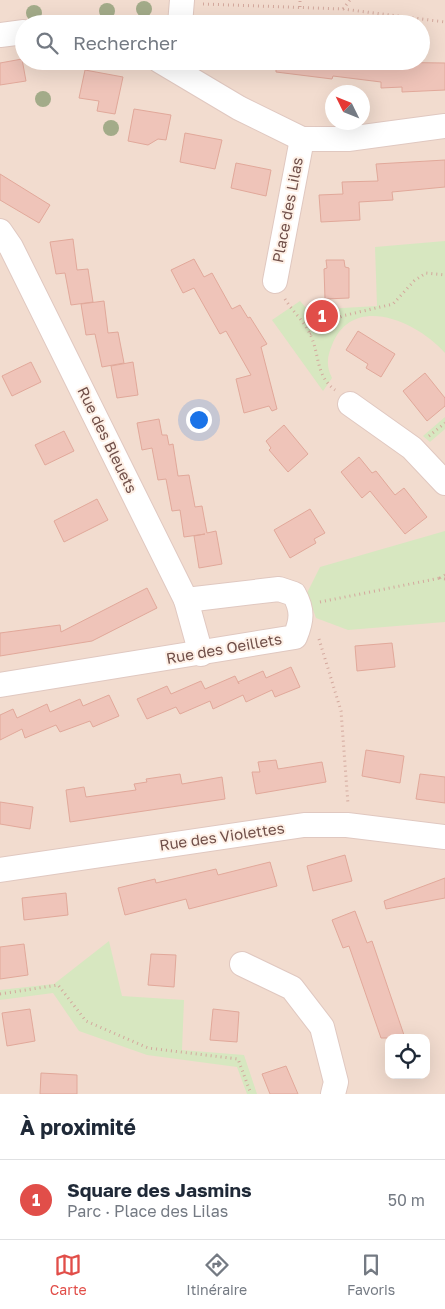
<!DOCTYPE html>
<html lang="fr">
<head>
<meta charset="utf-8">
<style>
	body { margin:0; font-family:"Golos Text",sans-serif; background:#f2f2f3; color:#1f2937 }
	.controls { position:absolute; right:15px; bottom:15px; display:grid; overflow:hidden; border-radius:10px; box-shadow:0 5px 20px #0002 }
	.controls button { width:45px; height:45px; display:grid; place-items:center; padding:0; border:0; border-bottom:1px solid #e0e1e3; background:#fff; color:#1f2937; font:25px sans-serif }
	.compass { position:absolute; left:325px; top:85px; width:45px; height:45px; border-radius:50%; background:#fff; box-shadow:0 5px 20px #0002; rotate:313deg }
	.you { position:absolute; left:198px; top:419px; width:18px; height:18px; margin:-12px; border:4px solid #fff; border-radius:50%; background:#1a73e8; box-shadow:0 0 0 8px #1a73e833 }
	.badge { display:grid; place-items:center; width:32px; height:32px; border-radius:50%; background:#e14e49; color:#fff; font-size:16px; font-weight:700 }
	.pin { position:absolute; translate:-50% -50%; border:2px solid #fff; box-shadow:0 1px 5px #0006 }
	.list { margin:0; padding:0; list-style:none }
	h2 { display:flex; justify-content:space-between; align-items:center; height:65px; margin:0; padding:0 20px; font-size:21px }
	h2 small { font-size:16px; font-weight:400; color:#747a83 }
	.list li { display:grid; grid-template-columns:32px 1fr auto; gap:15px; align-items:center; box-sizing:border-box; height:80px; padding:0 20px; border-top:1px solid #e0e1e3 }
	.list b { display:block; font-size:19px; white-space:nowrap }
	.list p { margin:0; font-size:16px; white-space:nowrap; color:#747a83 }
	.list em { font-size:16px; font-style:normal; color:#747a83 }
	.icon { flex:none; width:28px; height:28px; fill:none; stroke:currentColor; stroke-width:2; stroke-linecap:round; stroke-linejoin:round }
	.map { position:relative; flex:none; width:445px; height:1094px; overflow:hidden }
	.search { position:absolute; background:#fff; box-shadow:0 5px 20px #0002; left:15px; right:15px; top:15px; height:55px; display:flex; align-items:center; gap:12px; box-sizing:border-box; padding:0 18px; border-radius:28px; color:#747a83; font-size:19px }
	.sheet { height:145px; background:#fff }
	nav { display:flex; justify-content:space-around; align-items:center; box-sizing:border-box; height:70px; border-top:1px solid #e0e1e3; background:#fff; font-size:14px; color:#747a83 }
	nav a { display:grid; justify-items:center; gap:2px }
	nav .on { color:#e14e49 }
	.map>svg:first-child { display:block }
	.residential { fill:#f2dccf; fill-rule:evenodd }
	.green { fill:#d7e7c0 }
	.building { fill:#efc4b9; stroke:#e1a89a }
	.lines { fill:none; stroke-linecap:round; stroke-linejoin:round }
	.minor-casing { stroke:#e0c8c0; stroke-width:26 }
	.path { stroke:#d3a89d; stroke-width:3; stroke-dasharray:1 4; stroke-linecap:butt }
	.minor { stroke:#fff; stroke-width:24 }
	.tree { fill:#a3ab89 }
	.labels { text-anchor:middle; stroke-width:4; stroke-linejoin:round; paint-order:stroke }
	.street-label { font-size:15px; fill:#704f49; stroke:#fef0e6 }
</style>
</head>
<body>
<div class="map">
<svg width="445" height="1094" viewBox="0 0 445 1094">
	<rect width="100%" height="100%" fill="#fbebe0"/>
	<!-- residential -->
	<path class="residential" d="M 0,0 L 445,0 L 445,1094 L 0,1094 ZM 24,24 L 421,24 L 421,61 L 24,61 ZM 332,92 L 362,92 L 362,122 L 332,122 ZM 389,1038 L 426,1038 L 426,1075 L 389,1075 Z"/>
	<!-- green -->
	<g class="green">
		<path d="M 445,241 L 445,353 C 418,322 353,292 332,345 C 327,357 326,366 332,378 L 323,391 L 272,320 L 300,301 L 308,310 L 377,306 L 375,247 Z"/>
		<polygon points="445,417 445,429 430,442 423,436"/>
		<polygon points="445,531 445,622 348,630 316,618 307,593 320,567"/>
		<polygon points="109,941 122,996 184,1000 182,1050 244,1055 257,1094 247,1094 237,1067 147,1055 79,1031 53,993 0,1000 0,990 54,984"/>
	</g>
	<!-- building -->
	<g class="building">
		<polygon points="22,59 26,81 0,85 0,63"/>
		<polygon points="276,61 445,63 445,90 402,92 402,87 381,88 381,82 333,76 332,79 276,72"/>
		<polygon points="85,70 123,77 115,114 97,111 99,101 79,98"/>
		<polygon points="134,109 171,115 166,140 158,139 148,145 128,141"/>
		<polygon points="185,133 222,140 215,169 180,162"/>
		<polygon points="445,160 445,187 392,192 393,200 359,202 360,220 321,222 319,195 343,194 342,182 378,181 376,164"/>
		<polygon points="236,163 271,170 266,196 231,188"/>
		<polygon points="0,174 50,205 39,223 0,200"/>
		<polygon points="73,239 77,270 88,269 93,302 71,305 65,273 56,274 50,242"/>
		<polygon points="194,259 204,277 212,273 232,309 240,305 248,318 250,317 267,344 261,347 277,409 272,411 269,406 244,413 236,379 251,375 226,331 220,334 194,288 183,293 171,270"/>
		<polygon points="326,260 344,260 345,267 349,268 349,298 325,299 324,269 327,268"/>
		<polygon points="104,301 108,333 118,332 124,363 102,367 95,334 86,335 81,304"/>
		<polygon points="358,331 395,354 381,377 366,368 368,364 346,350"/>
		<polygon points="31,362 41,382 12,396 2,376"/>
		<polygon points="133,362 138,395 117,398 111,366"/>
		<polygon points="425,373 445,398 445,406 427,421 403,391"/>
		<polygon points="159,419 162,435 167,435 169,445 173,444 178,476 189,475 195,507 202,506 207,533 216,531 222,564 199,568 194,536 205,534 184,537 180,510 172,511 166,479 158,480 152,448 142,450 137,423"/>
		<polygon points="284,425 308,454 288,472 269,450 271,448 266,441"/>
		<polygon points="64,431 74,451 45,465 35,445"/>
		<polygon points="359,457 372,473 376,471 395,495 404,488 427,517 405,534 370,491 362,498 341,472"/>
		<polygon points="97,499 108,520 64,542 54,521"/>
		<polygon points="310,509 325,533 314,539 316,543 290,558 274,530"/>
		<polygon points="147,588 157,608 92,641 0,656 0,633 60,625 61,632"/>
		<polygon points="392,643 395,667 357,671 355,646"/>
		<polygon points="291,667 300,687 275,697 272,690 246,702 243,695 213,709 210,701 180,714 176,707 147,719 137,699 167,686 171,694 201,681 205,689 235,676 239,684 238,682 263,671 266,678"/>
		<polygon points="109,695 119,716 93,727 90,721 60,732 56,725 25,738 22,729 0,740 0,715 13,709 17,718 47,704 50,712 80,699 83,706"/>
		<polygon points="366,750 404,756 400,783 362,776"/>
		<polygon points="276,760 278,769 322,762 326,782 256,794 252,772 260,772 258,762"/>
		<polygon points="180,774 182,784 222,777 225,799 70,822 66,790 84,787 86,797 136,790 134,784 147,782 146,779"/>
		<polygon points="420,774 445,777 445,803 416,799"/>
		<polygon points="0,802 33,807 30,829 0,824"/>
		<polygon points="345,855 352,881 313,891 307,866"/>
		<polygon points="270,862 277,886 189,909 186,899 125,915 118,888 155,879 156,883 216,869 218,875"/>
		<polygon points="445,878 445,898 386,909 384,901"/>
		<polygon points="66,893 68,915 24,920 22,898"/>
		<polygon points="355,911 367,943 372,941 405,1038 381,1038 349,946 343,948 332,920"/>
		<polygon points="24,944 28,975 0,979 0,947"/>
		<polygon points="151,954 176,955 174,987 148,985"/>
		<polygon points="30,1009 35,1041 7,1046 2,1013"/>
		<polygon points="213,1009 239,1012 237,1042 210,1040"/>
		<polygon points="286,1066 298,1094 270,1094 262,1074"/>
		<polygon points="41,1073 77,1075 77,1094 40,1094"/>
	</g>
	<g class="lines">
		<defs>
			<g id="minor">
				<polyline points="180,24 182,0"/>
				<polyline points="0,35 24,32"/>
				<polyline points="160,61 239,108 302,139 348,139 445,126"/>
				<polyline points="0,231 11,247 186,600 201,654"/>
				<polyline points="275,281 302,139"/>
				<polyline points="350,404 412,448 445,483"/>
				<path d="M 0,685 L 295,637 C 302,620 303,610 294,594 L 279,589 L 186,600"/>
				<polyline points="0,870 304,825 347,825 445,837"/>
				<polyline points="242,964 292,988 322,1027 336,1082 333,1094"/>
			</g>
		</defs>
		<!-- minor casing -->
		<use href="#minor" class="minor-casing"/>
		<!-- path -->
		<g class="path">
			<polyline points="203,4 343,9 445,22"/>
			<polyline points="300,7 300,0"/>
			<polyline points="343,9 350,0"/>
			<path d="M 285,299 C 292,311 304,321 310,334 C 320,354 315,375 335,390"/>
			<polyline points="310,334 342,316 393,304 414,281 426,273 445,275"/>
			<polyline points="429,436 445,423"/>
			<polyline points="445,575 440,578 445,579"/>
			<polyline points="320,602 440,578"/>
			<polyline points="319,639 341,711 348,804"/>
			<polyline points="0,994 58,985 86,1021 148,1048 238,1059 251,1094"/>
		</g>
		<!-- minor -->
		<use href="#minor" class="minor"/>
	</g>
	<!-- trees -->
	<g class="tree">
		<circle cx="144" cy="9" r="8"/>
		<circle cx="107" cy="11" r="8"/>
		<circle cx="34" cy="13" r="8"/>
		<circle cx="43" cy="99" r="8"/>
		<circle cx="111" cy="128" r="8"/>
	</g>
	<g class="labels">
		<!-- street labels -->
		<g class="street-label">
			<text transform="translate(288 210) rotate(-79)" y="5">Place des Lilas</text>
			<text transform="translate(107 440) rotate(64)" y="5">Rue des Bleuets</text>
			<text transform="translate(224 649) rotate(-10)" y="5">Rue des Oeillets</text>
			<text transform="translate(222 837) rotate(-8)" y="5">Rue des Violettes</text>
		</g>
	</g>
</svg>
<div class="controls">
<button><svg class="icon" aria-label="locate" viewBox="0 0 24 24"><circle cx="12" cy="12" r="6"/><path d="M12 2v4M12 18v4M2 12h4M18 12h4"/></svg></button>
</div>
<svg class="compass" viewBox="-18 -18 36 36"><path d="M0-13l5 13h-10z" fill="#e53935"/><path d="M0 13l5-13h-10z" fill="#747a83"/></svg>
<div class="you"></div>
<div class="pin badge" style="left:322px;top:316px">1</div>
<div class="search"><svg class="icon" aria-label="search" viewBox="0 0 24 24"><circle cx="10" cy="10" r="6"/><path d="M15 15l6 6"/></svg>Rechercher</div>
</div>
<section class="sheet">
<h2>À proximité<small></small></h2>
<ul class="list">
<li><span class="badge">1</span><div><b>Square des Jasmins</b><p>Parc · Place des Lilas</p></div><em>50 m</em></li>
</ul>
</section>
<nav>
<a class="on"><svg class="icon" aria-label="map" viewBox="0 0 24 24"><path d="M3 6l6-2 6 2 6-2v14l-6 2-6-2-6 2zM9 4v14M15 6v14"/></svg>Carte</a>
<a><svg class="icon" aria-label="directions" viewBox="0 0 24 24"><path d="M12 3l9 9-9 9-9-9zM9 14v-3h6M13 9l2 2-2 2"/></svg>Itinéraire</a>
<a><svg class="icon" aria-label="saved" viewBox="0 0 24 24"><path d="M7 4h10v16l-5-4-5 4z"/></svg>Favoris</a>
</nav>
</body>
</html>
